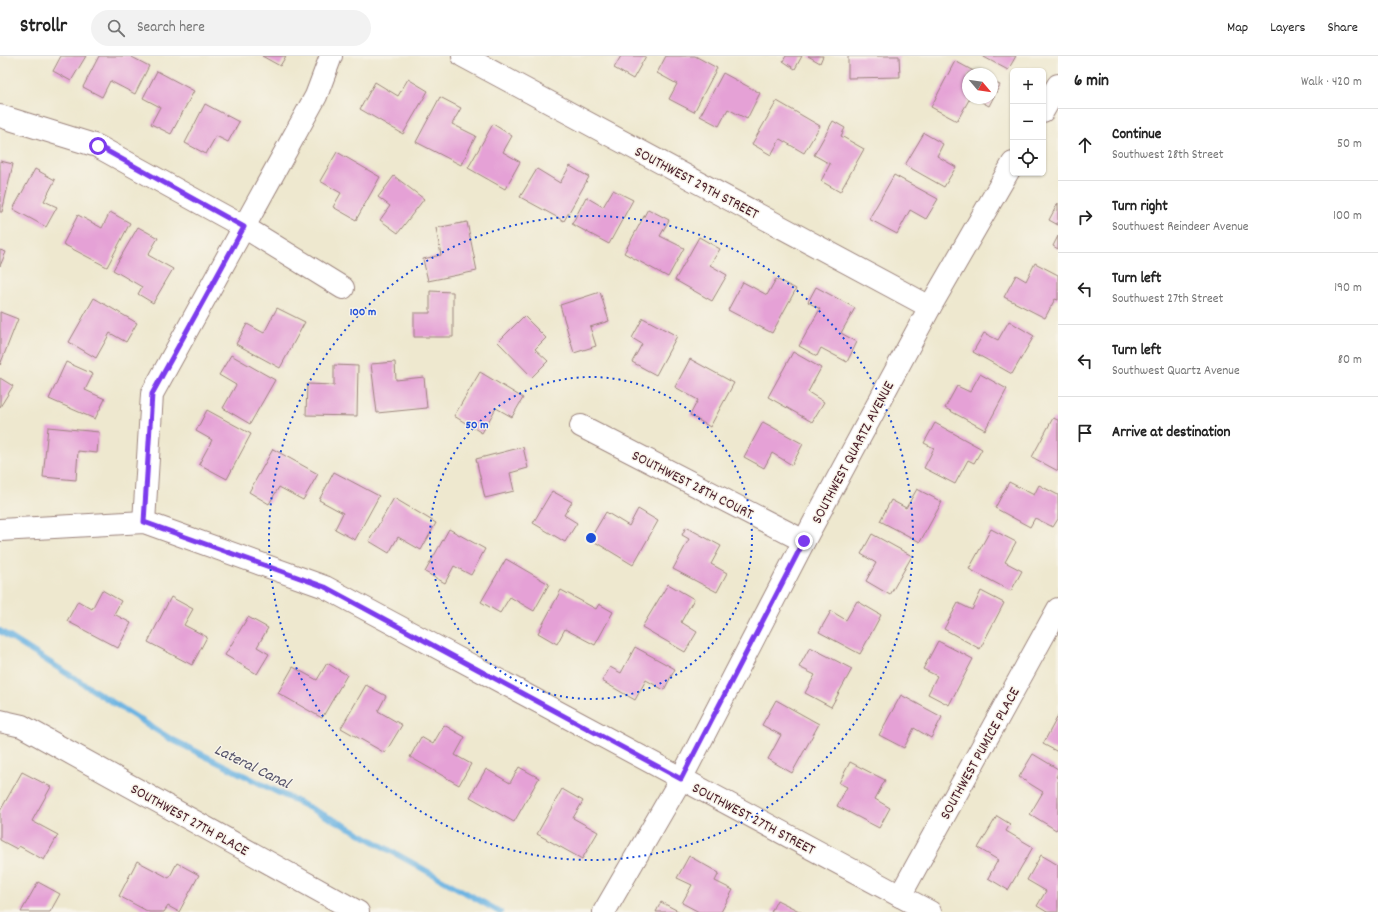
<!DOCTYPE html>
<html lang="en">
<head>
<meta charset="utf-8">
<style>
	body { margin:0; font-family:Dekko,sans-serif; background:#f2f2f2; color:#222 }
	.controls { position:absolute; right:12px; top:12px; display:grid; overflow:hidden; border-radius:6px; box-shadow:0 1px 3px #0004 }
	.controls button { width:36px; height:36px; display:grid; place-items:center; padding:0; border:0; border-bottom:1px solid #e0e0e0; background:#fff; color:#222; font:20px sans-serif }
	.compass { position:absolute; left:962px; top:12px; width:36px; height:36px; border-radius:50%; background:#fff; box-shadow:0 1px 3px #0004; rotate:119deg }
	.stop { position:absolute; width:12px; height:12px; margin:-9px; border:3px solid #7c3aed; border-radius:50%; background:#fff }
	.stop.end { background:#7c3aed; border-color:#fff; box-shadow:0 1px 4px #0008 }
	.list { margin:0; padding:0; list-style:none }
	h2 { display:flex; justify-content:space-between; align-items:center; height:52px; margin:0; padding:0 16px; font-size:17px }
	h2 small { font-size:13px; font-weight:400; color:#767676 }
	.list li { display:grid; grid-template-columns:26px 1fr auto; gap:12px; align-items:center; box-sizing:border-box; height:72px; padding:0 16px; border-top:1px solid #e0e0e0 }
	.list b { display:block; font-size:15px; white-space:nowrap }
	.list p { margin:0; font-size:13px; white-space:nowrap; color:#767676 }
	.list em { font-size:13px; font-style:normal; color:#767676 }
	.icon { flex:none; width:22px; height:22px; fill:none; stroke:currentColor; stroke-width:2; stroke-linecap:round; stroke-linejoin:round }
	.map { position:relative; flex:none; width:1058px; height:856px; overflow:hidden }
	header { display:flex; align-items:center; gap:24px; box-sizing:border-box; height:56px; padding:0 20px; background:#fff; border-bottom:1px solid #e0e0e0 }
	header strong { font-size:19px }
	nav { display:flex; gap:22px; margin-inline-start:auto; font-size:14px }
	.search { width:280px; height:36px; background:#f2f2f2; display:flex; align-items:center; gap:10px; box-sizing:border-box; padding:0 14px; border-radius:22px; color:#767676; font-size:15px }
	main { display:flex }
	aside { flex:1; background:#fff }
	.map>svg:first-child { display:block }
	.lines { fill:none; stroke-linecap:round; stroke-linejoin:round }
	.stream { stroke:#6ab3e2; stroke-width:6 }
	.building { fill:#e5a1d6 }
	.street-casing { stroke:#9c847d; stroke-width:24 }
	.secondary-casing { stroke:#9c847d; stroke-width:24 }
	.street { stroke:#fff; stroke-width:22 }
	.secondary { stroke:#fff; stroke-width:22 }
	.route { stroke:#7c3aed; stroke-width:5 }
	.ring { fill:none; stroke:#1d4ed8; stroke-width:2; stroke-dasharray:2 4 }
	.labels { text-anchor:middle; stroke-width:3; stroke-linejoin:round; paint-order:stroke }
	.street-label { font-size:15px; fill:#4a1f2b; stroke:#f7f3e8 }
	.water-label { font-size:16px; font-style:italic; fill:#55536b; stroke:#f7f3e8 }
	.centre { fill:#1d4ed8; stroke:#f7f3e8; stroke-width:2 }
	.ring-label { font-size:12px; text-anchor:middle; font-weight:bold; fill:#1d4ed8; stroke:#f7f3e8; stroke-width:3; stroke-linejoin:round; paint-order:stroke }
</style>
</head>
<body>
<header>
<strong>Strollr</strong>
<div class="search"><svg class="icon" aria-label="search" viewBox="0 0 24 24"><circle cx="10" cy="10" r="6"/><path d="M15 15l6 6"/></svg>Search here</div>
<nav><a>Map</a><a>Layers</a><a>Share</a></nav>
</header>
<main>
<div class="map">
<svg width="1058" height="856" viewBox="0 0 1058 856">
	<rect width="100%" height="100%" fill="#f7f3e8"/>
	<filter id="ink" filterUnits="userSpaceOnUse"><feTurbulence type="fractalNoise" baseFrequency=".025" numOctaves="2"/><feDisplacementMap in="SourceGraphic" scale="8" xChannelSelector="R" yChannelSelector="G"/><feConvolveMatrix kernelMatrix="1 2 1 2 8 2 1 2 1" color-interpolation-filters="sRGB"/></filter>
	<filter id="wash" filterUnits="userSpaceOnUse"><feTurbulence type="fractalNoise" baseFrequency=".012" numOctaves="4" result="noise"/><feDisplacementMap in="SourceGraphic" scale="16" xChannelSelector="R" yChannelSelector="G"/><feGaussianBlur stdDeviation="0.9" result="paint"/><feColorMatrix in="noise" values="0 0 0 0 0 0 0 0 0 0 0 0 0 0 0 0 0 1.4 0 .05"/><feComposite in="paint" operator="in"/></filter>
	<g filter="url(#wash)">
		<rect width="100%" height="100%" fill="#eee8cf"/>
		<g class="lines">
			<!-- stream -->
			<polyline class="stream" points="0,575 169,682 350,772 500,856"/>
		</g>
		<g id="blocks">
			<!-- building -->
			<g class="building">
				<polygon points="61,0 86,0 71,25 53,15"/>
				<polygon points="99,0 130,0 149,10 135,38 110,25 102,41 83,31"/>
				<polygon points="262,0 286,0 280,10"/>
				<polygon points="621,0 646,0 633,23 614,12"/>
				<polygon points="666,0 695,0 717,12 694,56 669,43 677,28 657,17"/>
				<polygon points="786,0 802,0 795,13 783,5"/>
				<polygon points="808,0 823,0 820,7"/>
				<polygon points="848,0 899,0 900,21 848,22"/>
				<polygon points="982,0 1016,0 1008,14"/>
				<polygon points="955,5 979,18 968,18 968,42 970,42 957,65 931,51"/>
				<polygon points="157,15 194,35 171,78 151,68 160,51 143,42"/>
				<polygon points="723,17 760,37 747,63 728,53 719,70 700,60"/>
				<polygon points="408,23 428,35 403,78 360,53 375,26 398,40"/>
				<polygon points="992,25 1000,29 989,50 974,42 992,42"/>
				<polygon points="440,41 461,52 452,68 476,80 461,109 416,86"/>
				<polygon points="777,45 820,70 804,97 780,83 771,99 752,88"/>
				<polygon points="205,48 239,66 228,86 216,80 206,98 185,87"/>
				<polygon points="833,65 845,72 841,80 864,93 840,136 821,125 830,108 814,99"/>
				<polygon points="493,68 512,80 503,96 520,106 505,133 468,112"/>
				<polygon points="924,77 943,88 937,100 956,111 944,131 905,109"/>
				<polygon points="337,96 380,121 356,164 333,151 341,137 320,125"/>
				<polygon points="0,105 13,108 2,156 0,156"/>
				<polygon points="570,110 589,121 564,165 520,141 537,113 560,127"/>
				<polygon points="35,113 55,124 44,145 57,151 46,171 13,153"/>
				<polygon points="894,119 938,143 926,163 910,154 897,178 869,163"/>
				<polygon points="394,120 424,143 398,177 380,164 390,150 378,141"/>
				<polygon points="613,134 633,144 609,188 572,168 586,141 603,151"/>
				<polygon points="1058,147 1058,169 1049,164"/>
				<polygon points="648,153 669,164 660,180 684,192 668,221 624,197"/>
				<polygon points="110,156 130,167 107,211 63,188 78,159 102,172"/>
				<polygon points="467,166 477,215 428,225 423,203 441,199 436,172"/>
				<polygon points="138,171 158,182 148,199 173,213 153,247 138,238 142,231 113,214"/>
				<polygon points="1058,180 1058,193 1053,190"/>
				<polygon points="699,181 720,193 710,209 727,219 712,245 675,224"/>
				<polygon points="0,194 6,196 0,210"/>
				<polygon points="1035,207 1058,219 1058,244 1055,243 1045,262 1004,241 1016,219 1026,225"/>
				<polygon points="776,223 796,233 772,277 728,254 743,226 767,239"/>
				<polygon points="816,231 855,252 841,277 857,286 847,306 821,292 817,300 799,290 820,253 808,246"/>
				<polygon points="430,235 453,236 453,281 414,281 414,257 430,257"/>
				<polygon points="600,236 609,265 590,271 596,290 574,297 560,249"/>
				<polygon points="94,242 137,267 126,286 110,277 96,302 69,286"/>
				<polygon points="277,252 305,266 280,312 236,288 247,268 264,277"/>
				<polygon points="0,256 18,263 0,309"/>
				<polygon points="524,260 546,282 535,293 548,305 532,321 498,286"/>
				<polygon points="643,262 677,280 656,319 632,306 642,288 632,282"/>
				<polygon points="1009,265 1034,280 1012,318 973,296 984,277 998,284"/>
				<polygon points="793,296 821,312 808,336 824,346 812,366 768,341"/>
				<polygon points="231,299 275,324 250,368 223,352 236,329 219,319"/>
				<polygon points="690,303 734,327 710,371 690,359 698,344 675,331"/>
				<polygon points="66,306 93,318 85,334 105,343 95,363 49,343"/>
				<polygon points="395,306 396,324 424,321 427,352 377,357 371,308"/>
				<polygon points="334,309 358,310 357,360 306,359 307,328 334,329"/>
				<polygon points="480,316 523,342 512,361 496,352 482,377 454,360"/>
				<polygon points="980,318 1007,333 985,374 945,352 957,330 970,336"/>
				<polygon points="0,322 13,330 0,351"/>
				<polygon points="207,354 251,378 227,423 199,408 212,384 196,375"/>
				<polygon points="1053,362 1058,364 1058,415 1032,401"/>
				<polygon points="763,366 803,388 792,409 772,397 764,412 744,401"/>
				<polygon points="935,367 982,393 974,407 968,404 955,428 924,412 934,392 924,387"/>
				<polygon points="48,371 99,376 97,397 78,395 76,424 43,421"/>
				<polygon points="523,391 528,412 510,417 514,435 485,442 476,403"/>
				<polygon points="273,393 318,418 303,444 279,431 269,448 249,436"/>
				<polygon points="334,416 379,440 355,484 335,473 343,457 319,444"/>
				<polygon points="1009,426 1034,439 1039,429 1058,439 1058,463 1053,471 1035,462 1030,471 995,452"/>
				<polygon points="917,433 942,446 920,486 880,465 891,444 906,452"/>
				<polygon points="552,435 572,446 564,459 577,467 565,486 533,467"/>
				<polygon points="394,442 436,467 421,494 398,481 389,497 369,485"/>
				<polygon points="638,453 658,465 633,509 590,483 606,456 629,470"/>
				<polygon points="686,471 721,490 711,508 727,517 717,536 673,513 689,483 682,479"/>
				<polygon points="449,473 485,493 471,519 454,510 445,527 425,516"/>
				<polygon points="991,473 1016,486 1005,506 1022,515 1011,535 969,513"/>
				<polygon points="872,478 912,500 890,539 866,525 876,507 861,498"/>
				<polygon points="506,503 549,528 534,555 510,541 500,557 481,546"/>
				<polygon points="668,528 694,543 681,566 697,576 685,596 642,571"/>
				<polygon points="102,534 121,545 114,558 131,567 118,592 67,565 78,545 92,553"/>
				<polygon points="561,534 596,553 599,548 613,556 595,589 565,573 557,588 538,577"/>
				<polygon points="981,535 1004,547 980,593 944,573 958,547 972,554"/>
				<polygon points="171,541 193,553 184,569 207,581 192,609 148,586"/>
				<polygon points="857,545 881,559 860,598 819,576 831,555 846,564"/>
				<polygon points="248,561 268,572 257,591 269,598 257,618 225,599"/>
				<polygon points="938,585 973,603 949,649 928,638 937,620 923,613"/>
				<polygon points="635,591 675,613 664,634 646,624 635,644 602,625 610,611 621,617"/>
				<polygon points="810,591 852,613 831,651 805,637 815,619 799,611"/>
				<polygon points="327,607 347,619 322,662 278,637 293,611 317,624"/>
				<polygon points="366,629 386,640 378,655 402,669 385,697 341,672"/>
				<polygon points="901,639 942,661 931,682 914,672 904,692 879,679"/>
				<polygon points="776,644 819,668 792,717 768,703 781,679 762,669"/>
				<polygon points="1058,660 1058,696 1043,688"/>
				<polygon points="444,669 465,681 455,699 471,708 459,729 410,701 421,681 433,688"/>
				<polygon points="1033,698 1058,713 1058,717 1056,721 1058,722 1058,771 1056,774 1030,758 1043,736 1019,721"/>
				<polygon points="850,706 885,724 875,743 890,752 879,772 837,750 847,731 839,727"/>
				<polygon points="519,711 539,722 514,766 470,741 486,713 510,727"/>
				<polygon points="22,716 51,731 32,765 58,779 44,804 19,790 17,793 0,784 0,755"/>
				<polygon points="562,733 583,745 573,762 598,776 582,803 537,778"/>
				<polygon points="997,760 1010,768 1006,775 1033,791 1008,834 988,822 998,804 978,792"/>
				<polygon points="1041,799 1058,809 1058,856 1047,856 1037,850 1046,835 1027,824"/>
				<polygon points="689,800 719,817 715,825 733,834 721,856 699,856 682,847 692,829 677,822"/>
				<polygon points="137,805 169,822 177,807 199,819 179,856 168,850 164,856 149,856 119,840"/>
				<polygon points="38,826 60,838 50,856 21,856"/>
				<polygon points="777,844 801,856 771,856"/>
				<polygon points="661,846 680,856 656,856"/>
			</g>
		</g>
	</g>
	<g filter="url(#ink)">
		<use href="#blocks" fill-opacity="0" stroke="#9c847d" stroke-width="1"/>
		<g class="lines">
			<defs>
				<g id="street">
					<polyline points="463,0 930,251"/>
					<polyline points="0,60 97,90 244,171 343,232"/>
					<polyline points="581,370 804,485"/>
					<polyline points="144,466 152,338 316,40 331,0"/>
					<polyline points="0,665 22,670 358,856"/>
					<polyline points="900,840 1058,553"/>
				</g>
				<g id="secondary">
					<polyline points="1043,55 1058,29"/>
					<polyline points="0,474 144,466 325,531 930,856"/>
					<polyline points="604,856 681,723 804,485 930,251 1013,107"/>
				</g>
			</defs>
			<!-- street casing -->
			<use href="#street" class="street-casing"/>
			<!-- secondary casing -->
			<use href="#secondary" class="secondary-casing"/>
			<!-- street -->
			<use href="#street" class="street"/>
			<!-- secondary -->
			<use href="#secondary" class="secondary"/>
		</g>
	</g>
	<g class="lines" filter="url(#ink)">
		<!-- route -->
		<polyline class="route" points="98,90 244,171 152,338 144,466 325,531 681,723 804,485"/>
	</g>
	<!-- distance rings -->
	<g class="ring">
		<circle cx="591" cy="482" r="161"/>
		<circle cx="591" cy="482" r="322"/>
	</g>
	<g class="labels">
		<!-- street labels -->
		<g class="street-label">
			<text transform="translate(697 126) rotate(28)" y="5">SOUTHWEST 29TH STREET</text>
			<text transform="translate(852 396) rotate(-62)" y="5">SOUTHWEST QUARTZ AVENUE</text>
			<text transform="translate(693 428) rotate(27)" y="5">SOUTHWEST 28TH COURT</text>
			<text transform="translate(979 697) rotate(-61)" y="5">SOUTHWEST PUMICE PLACE</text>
			<text transform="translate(754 762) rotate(28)" y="5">SOUTHWEST 27TH STREET</text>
			<text transform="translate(190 763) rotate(29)" y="5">SOUTHWEST 27TH PLACE</text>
		</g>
		<!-- water labels -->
		<g class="water-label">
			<text transform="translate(253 709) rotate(26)" y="6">Lateral Canal</text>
		</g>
	</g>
	<circle cx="591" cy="482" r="6" class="centre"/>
	<g class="ring-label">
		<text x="363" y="259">100 m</text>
		<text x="477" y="372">50 m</text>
	</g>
</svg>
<div class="controls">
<button>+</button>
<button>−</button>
<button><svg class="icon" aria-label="locate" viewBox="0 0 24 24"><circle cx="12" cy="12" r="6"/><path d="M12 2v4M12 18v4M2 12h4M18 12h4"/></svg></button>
</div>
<svg class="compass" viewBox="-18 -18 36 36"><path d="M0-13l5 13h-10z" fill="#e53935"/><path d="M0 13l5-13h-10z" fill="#767676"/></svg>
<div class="stop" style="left:98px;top:90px"></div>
<div class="stop end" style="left:804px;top:485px"></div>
</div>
<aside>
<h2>6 min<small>Walk · 420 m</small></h2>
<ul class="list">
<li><svg class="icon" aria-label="ahead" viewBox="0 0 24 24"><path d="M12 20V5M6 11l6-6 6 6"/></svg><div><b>Continue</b><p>Southwest 28th Street</p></div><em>50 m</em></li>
<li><svg class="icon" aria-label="right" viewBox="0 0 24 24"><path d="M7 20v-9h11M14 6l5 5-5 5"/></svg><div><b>Turn right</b><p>Southwest Reindeer Avenue</p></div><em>100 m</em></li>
<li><svg class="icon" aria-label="left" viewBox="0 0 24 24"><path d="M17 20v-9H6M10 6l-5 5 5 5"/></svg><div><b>Turn left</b><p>Southwest 27th Street</p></div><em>190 m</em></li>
<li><svg class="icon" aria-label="left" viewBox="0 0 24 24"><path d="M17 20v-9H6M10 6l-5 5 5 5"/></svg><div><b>Turn left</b><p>Southwest Quartz Avenue</p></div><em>80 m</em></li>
<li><svg class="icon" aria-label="arrive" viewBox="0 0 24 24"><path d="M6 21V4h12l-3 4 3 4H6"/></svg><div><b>Arrive at destination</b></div></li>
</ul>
</aside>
</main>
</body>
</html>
